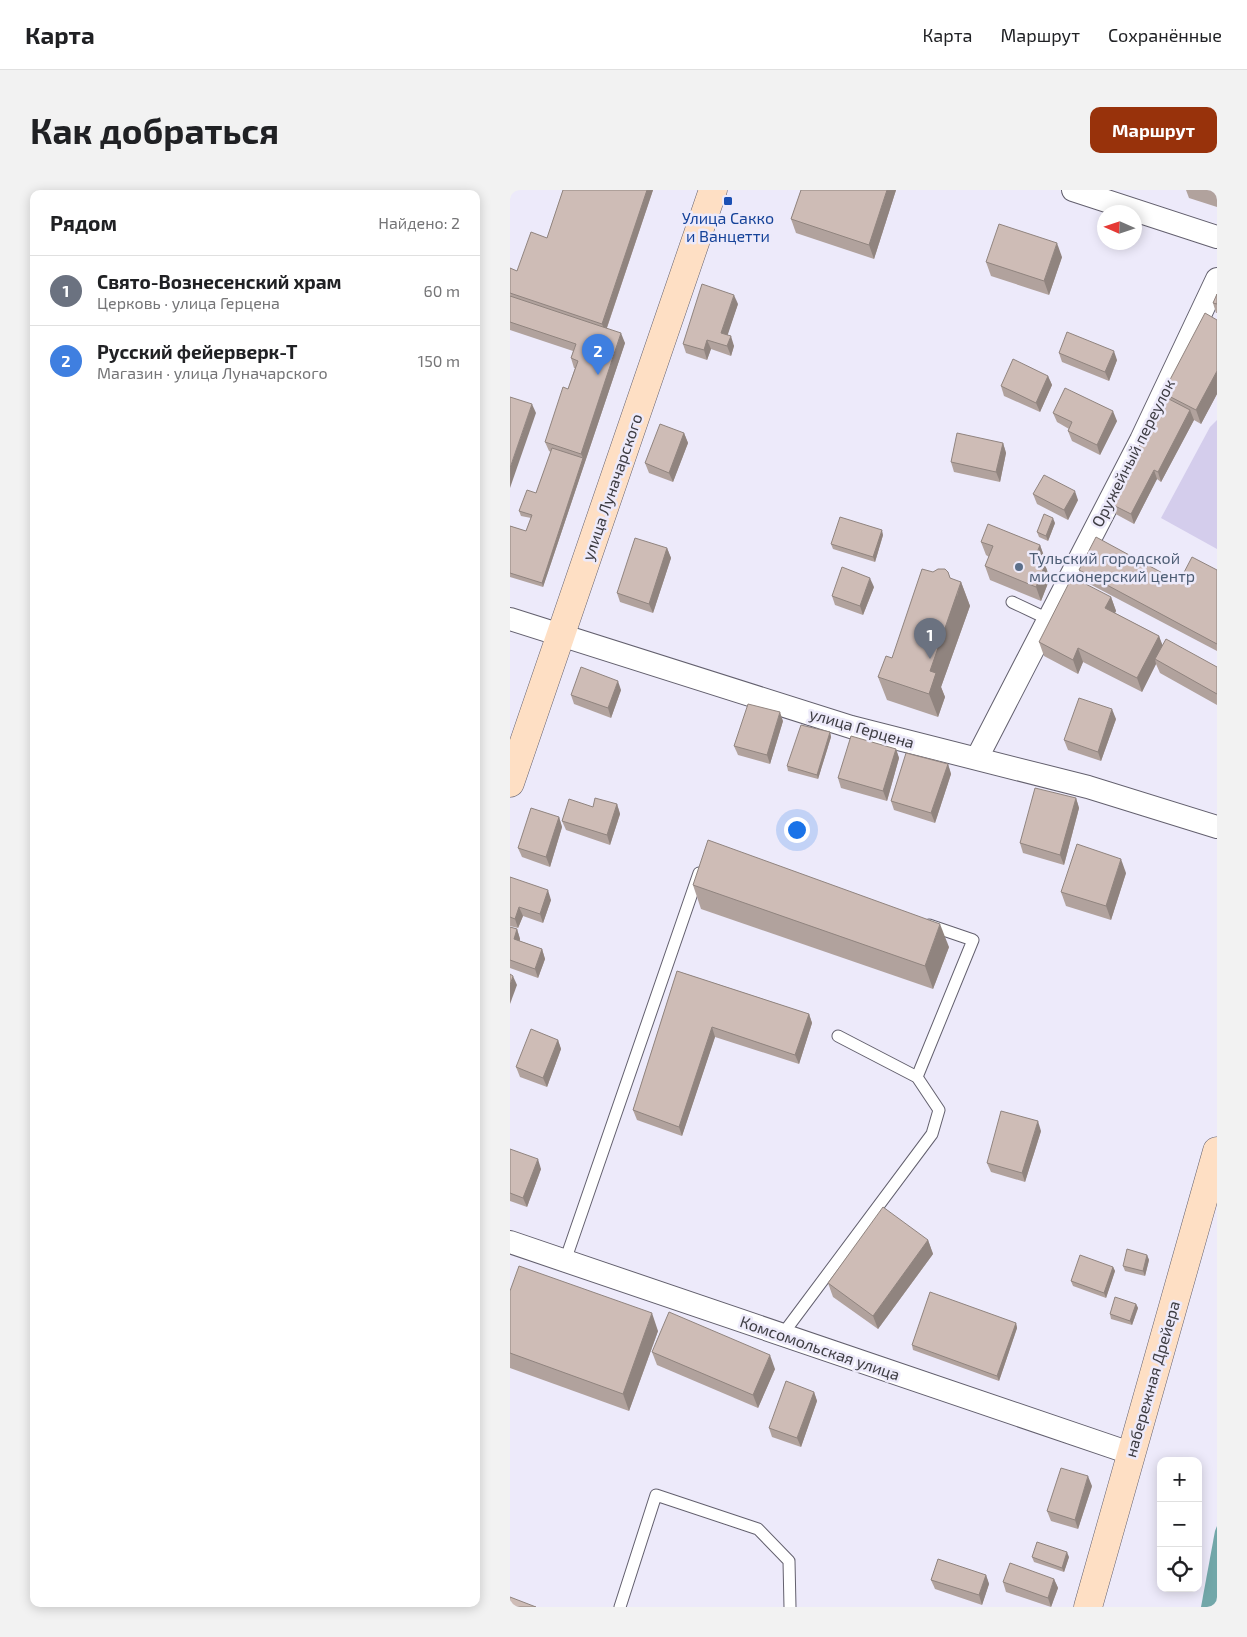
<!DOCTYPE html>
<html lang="ru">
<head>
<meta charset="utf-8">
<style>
	body { margin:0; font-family:"Exo 2",sans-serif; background:#f2f2f2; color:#202124 }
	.controls { position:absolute; right:15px; bottom:15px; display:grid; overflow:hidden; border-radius:10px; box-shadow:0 2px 12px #0003 }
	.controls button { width:45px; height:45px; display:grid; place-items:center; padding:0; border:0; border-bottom:1px solid #e0e0e0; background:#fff; color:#202124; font:25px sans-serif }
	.compass { position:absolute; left:587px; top:15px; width:45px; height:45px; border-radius:50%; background:#fff; box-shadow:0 2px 12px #0003; rotate:273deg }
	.you { position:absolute; left:286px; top:639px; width:18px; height:18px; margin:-12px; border:4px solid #fff; border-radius:50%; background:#1a73e8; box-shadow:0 0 0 8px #1a73e833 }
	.badge { display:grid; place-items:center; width:32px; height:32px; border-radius:50%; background:#98320b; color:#fff; font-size:16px; font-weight:700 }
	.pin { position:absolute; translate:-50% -41px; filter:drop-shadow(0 1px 2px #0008) }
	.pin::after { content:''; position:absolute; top:26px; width:18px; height:15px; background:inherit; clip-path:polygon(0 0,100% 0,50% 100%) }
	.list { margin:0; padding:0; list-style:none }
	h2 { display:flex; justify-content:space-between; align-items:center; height:65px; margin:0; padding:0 20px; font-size:21px }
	h2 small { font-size:16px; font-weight:400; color:#757577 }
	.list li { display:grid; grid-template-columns:32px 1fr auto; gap:15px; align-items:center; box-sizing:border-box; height:70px; padding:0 20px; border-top:1px solid #e0e0e0 }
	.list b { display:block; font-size:19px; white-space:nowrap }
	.list p { margin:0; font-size:16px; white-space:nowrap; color:#757577 }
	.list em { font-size:16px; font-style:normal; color:#757577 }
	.icon { flex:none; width:28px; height:28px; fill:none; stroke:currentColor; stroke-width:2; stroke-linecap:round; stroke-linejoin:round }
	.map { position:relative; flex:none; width:707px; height:1417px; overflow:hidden; border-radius:10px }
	header { display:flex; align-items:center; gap:30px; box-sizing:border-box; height:70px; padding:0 25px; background:#fff; border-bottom:1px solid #e0e0e0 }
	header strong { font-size:24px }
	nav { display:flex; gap:28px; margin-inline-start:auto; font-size:18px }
	.intro { display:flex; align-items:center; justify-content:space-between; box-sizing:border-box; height:120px; padding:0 30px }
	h1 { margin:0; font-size:35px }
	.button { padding:12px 22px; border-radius:10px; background:#98320b; color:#fff; font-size:18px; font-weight:700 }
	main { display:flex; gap:30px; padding:0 30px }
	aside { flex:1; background:#fff; border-radius:10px; box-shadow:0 2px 12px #0003 }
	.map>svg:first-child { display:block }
	.green { fill:#d4cdec }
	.water { fill:#72a7a9 }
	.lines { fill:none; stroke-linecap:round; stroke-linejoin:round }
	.service-casing { stroke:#63606e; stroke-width:13 }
	.minor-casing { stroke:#63606e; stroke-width:24 }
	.secondary-casing { stroke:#63606e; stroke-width:29 }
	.service { stroke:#fff; stroke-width:11 }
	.minor { stroke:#fff; stroke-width:22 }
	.secondary { stroke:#fedfc4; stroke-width:28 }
	.wall { fill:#b1a29d }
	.shaded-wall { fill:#90847f }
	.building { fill:#cebcb6; stroke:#90847f }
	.transit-dot { fill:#1a4fb4; stroke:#edeafa; stroke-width:2 }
	.service-dot { fill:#5c6f8a; stroke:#edeafa; stroke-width:2 }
	.labels { text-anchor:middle; stroke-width:5; stroke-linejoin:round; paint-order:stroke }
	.transit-label { font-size:16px; fill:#164399; stroke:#edeafa }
	.street-label { font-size:16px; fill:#3d3c42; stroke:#edeafa }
	.service-label { font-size:16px; fill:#4e5e75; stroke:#edeafa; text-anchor:start }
</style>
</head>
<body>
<header>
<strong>Карта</strong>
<nav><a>Карта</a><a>Маршрут</a><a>Сохранённые</a></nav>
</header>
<div class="intro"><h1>Как добраться</h1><a class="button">Маршрут</a></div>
<main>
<aside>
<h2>Рядом<small>Найдено: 2</small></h2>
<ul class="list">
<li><span class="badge" style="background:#6b7280">1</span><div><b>Свято-Вознесенский храм</b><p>Церковь · улица Герцена</p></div><em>60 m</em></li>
<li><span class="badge" style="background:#3f7fe0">2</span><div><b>Русский фейерверк-Т</b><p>Магазин · улица Луначарского</p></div><em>150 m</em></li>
</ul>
</aside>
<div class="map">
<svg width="707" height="1417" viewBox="0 0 707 1417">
	<rect width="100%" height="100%" fill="#edeafa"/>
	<!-- green -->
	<polygon class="green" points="707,230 707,359 651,328 700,237"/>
	<!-- water -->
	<polygon class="water" points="707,1336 707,1417 691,1417 705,1341"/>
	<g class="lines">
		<defs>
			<g id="service">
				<polyline points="502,412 538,429"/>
				<polyline points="407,887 463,750 419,735"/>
				<polyline points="55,1071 189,683"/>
				<polyline points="272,1145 422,944 429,920 407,887 328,846"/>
				<polyline points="110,1417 146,1305 248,1339 279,1371 280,1417"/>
			</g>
			<g id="minor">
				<polyline points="563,0 707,47"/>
				<polyline points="0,429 341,537 578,597 707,637"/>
				<polyline points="467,568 631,250 707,89"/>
				<polyline points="0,1052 620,1263"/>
			</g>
			<g id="secondary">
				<polyline points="0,593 203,0"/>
				<polyline points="578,1417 707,961"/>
			</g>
		</defs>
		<!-- service casing -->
		<use href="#service" class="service-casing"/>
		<!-- minor casing -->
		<use href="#minor" class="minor-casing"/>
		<!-- secondary casing -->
		<use href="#secondary" class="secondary-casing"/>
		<!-- service -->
		<use href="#service" class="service"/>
		<!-- minor -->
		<use href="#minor" class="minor"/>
		<!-- secondary -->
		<use href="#secondary" class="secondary"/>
	</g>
	<!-- wall -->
	<g class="wall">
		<polygon points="53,0 143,0 97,138 115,153 33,397 0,387 0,336 16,341 21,328 11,326 9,321 26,303 41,262 39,261 35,252 58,199 65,178 64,178 61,168 63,161 0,140 0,78 7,81 37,48"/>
		<polygon points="291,0 386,0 364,69 286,43 281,29"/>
		<polygon points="676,0 707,0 707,17 679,8"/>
		<polygon points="552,67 539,105 481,86 476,72"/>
		<polygon points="707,104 707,123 706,123 703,113"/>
		<polygon points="228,114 217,145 224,156 221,166 201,159 197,170 176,163 173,154"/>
		<polygon points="707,130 707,204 691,234 684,230 651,292 647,289 624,334 602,322 599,313 655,207 653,203"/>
		<polygon points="549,163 607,170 599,191 552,172"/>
		<polygon points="538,186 542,195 530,222 494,206 491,196"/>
		<polygon points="543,223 607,231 590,265 562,251 558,241 559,239 547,232"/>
		<polygon points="174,243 178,253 163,292 139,283 135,273"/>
		<polygon points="493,253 496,263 490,292 444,282 441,272"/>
		<polygon points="523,304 568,310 558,330 527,314"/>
		<polygon points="545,333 538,351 529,347 527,342"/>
		<polygon points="373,345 365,372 323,359 321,354"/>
		<polygon points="471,352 530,355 535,369 533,374 535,375 540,388 531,411 480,390 475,376 479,367 476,365"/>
		<polygon points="157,358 161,368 143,423 110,412 107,403"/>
		<polygon points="569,380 669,392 707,380 707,461 572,390"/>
		<polygon points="440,389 451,392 460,416 431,497 435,507 428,527 377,510 368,487"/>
		<polygon points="364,397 353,425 325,415 322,406"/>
		<polygon points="601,407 606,421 605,423 649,446 652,456 707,477 707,515 650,483 646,474 632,502 573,472 568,484 534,466 529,452"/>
		<polygon points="111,500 101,528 64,514 61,505"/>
		<polygon points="606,529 591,571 558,560 554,550"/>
		<polygon points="273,531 260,574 228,565 224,556"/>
		<polygon points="320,542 321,547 308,589 278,581 277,576"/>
		<polygon points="386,559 389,568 377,611 331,598 328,588"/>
		<polygon points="438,574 441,584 425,633 384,620 381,611"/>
		<polygon points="566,608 569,618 554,675 513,663 510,653"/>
		<polygon points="107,614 110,624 100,655 56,640 52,631 83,617"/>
		<polygon points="49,627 52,637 40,677 12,667 8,658"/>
		<polygon points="616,683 601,730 556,716 551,702"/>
		<polygon points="0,687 41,710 33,733 13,726 8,738 0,736"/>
		<polygon points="183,695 439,757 423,799 191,719"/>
		<polygon points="0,737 7,739 10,749 10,751 32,759 35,769 28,788 0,778"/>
		<polygon points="167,781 299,824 302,833 289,874 205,847 172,946 127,930 123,920"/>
		<polygon points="48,850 51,859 37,897 10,887 6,877"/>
		<polygon points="531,941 515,992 481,982 477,973"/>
		<polygon points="0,959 31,979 17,1017 0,1011"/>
		<polygon points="418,1050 423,1064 368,1139 323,1107 318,1093"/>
		<polygon points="637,1065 639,1070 635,1086 615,1081 613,1076"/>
		<polygon points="603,1077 605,1081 596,1108 563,1096 561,1091"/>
		<polygon points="0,1101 148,1141 119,1221 0,1178"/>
		<polygon points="626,1114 628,1118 622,1135 601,1129 600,1124"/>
		<polygon points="506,1133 507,1138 489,1191 403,1160 402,1155"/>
		<polygon points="142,1162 265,1179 248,1218 147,1175"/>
		<polygon points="304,1202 307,1211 291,1257 262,1247 259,1238"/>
		<polygon points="582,1296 568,1339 541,1331 537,1321"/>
		<polygon points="522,1367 559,1367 554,1382 524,1372"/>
		<polygon points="476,1385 479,1394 472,1415 425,1399 421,1390"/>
		<polygon points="544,1389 548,1398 541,1417 496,1402 493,1392"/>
	</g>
	<!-- shaded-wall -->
	<g class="shaded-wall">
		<polygon points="137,0 143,0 95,143 92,134"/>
		<polygon points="377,0 386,0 364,69 359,55"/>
		<polygon points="547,53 552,67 539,105 534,91"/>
		<polygon points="224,105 228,114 215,153 211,143"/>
		<polygon points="111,143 115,153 33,397 32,393 73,268 71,264"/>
		<polygon points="221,146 224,156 221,166 217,156"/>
		<polygon points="197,150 201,159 197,170 194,160"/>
		<polygon points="604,161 607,170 599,191 595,182"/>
		<polygon points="707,181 707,204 691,234 686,220"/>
		<polygon points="538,186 542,195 530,222 526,213"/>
		<polygon points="22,214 26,223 0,298 0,278"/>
		<polygon points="680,220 684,230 651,292 648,282"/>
		<polygon points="603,221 607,231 590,265 587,255"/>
		<polygon points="174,243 178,253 163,292 159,283"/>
		<polygon points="493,253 496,263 490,292 486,282"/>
		<polygon points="644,280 647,289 624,334 621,324"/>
		<polygon points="565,301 568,310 558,330 554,320"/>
		<polygon points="543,328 545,333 538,351 536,346"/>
		<polygon points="372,340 373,345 365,372 363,367"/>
		<polygon points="530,355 535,369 529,384 524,370"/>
		<polygon points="157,358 161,368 143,423 139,414"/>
		<polygon points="535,375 540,388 531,411 526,397"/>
		<polygon points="438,382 447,406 451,392 460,416 431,497 435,507 428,527 419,504 420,481 440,388"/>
		<polygon points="360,388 364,397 353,425 350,416"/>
		<polygon points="601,407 606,421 600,432 595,418"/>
		<polygon points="649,446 654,459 645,469 646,474 632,502 627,488"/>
		<polygon points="568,458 573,472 568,484 563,470"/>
		<polygon points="108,491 111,500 101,528 98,518"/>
		<polygon points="602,519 606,529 591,571 588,562"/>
		<polygon points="270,522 273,531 260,574 257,565"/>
		<polygon points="320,542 321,547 308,589 307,585"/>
		<polygon points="386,559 389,568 377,611 373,601"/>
		<polygon points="438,574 441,584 425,633 421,623"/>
		<polygon points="566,608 569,618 554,675 550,665"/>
		<polygon points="107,614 110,624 100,655 97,645"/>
		<polygon points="49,627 52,637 40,677 36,667"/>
		<polygon points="611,669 616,683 601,730 596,716"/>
		<polygon points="38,700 41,710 33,733 30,724"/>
		<polygon points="9,717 13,726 8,738 5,729"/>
		<polygon points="430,734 439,757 423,799 415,776"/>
		<polygon points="7,739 10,749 7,758 4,749"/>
		<polygon points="32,759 35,769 28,788 25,779"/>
		<polygon points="3,786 7,795 0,814 0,795"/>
		<polygon points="299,824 302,833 289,874 285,865"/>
		<polygon points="202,837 205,847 172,946 169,937"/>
		<polygon points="48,850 51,859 37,897 33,888"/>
		<polygon points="528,931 531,941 515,992 512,983"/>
		<polygon points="28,969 31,979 17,1017 13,1008"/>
		<polygon points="418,1050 423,1064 368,1139 363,1126"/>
		<polygon points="637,1065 639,1070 635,1086 633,1081"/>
		<polygon points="603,1077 605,1081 596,1108 594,1103"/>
		<polygon points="626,1114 628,1118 622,1135 620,1131"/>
		<polygon points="142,1123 148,1141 119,1221 113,1204"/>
		<polygon points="506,1133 507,1138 489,1191 487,1186"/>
		<polygon points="260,1165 265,1179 248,1218 243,1205"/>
		<polygon points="304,1202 307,1211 291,1257 287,1248"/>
		<polygon points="578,1286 582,1296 568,1339 565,1330"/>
		<polygon points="557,1362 559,1367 554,1382 552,1378"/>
		<polygon points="476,1385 479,1394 472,1415 469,1405"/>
		<polygon points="544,1389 548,1398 541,1417 538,1408"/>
	</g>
	<!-- building -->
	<g class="building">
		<polygon points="53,0 137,0 92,134 0,103 0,78 7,81 21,42 37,48"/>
		<polygon points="291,0 377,0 359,55 281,29"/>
		<polygon points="489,34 547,53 534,91 476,72"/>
		<polygon points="192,94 224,105 211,143 221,146 217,156 197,150 194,160 173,154"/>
		<polygon points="707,104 707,114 703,113"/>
		<polygon points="0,106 111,143 71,264 35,252 53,197 58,199 68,171 61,168 66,154 0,132"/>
		<polygon points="695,123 707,130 707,181 686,220 653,203"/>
		<polygon points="557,142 604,161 595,182 549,163"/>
		<polygon points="503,169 538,186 526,213 491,196"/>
		<polygon points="555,198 603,221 587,255 558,241 562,232 543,223"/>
		<polygon points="0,207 22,214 0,278"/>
		<polygon points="655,207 680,220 648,282 644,280 621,324 599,313"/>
		<polygon points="150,234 174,243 159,283 135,273"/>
		<polygon points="447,243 493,253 486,282 441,272"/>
		<polygon points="42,258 73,268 32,393 0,383 0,336 16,341 22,325 9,321 17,300 26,303"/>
		<polygon points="534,285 565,301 554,320 523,304"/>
		<polygon points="534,324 543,328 536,346 527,342"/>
		<polygon points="330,327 372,340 363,367 321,354"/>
		<polygon points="478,334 530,355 524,370 535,375 526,397 475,376 483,356 471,352"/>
		<polygon points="586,347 669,392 682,367 707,380 707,454 569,380"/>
		<polygon points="125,348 157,358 139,414 107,403"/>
		<polygon points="332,377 360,388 350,416 322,406"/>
		<polygon points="412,379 423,382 428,379 435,379 438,382 440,388 451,392 420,481 426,483 419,504 368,487 376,466 382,468"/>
		<polygon points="562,387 601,407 595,418 649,446 627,488 568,458 563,470 529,452"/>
		<polygon points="656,449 707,477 707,504 645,469"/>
		<polygon points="71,477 108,491 98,518 61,505"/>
		<polygon points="569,508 602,519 588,562 554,550"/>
		<polygon points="238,514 270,522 257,565 224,556"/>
		<polygon points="291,535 320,542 307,585 277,576"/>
		<polygon points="341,546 386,559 373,601 328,588"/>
		<polygon points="396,563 438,574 421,623 381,611"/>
		<polygon points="525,598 566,608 550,665 510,653"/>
		<polygon points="85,608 107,614 97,645 52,631 59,609 83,617"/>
		<polygon points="21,618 49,627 36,667 8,658"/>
		<polygon points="198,650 430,734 415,776 183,695"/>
		<polygon points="567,654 611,669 596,716 551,702"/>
		<polygon points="0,687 38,700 30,724 9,717 5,729 0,727"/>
		<polygon points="0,737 7,739 4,749 32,759 25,779 0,770"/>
		<polygon points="167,781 299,824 285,865 202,837 169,937 123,920"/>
		<polygon points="0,784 3,786 0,795"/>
		<polygon points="21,839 48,850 33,888 6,877"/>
		<polygon points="491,921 528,931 512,983 477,973"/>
		<polygon points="0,959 28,969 13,1008 0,1003"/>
		<polygon points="373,1017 418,1050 363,1126 318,1093"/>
		<polygon points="617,1059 637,1065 633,1081 613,1076"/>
		<polygon points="570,1065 603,1077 594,1103 561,1091"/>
		<polygon points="9,1076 142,1123 113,1204 0,1163 0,1101"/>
		<polygon points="420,1102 506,1133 487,1186 402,1155"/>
		<polygon points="605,1107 626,1114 620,1131 600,1124"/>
		<polygon points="159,1122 260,1165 243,1205 142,1162"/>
		<polygon points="276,1191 304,1202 287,1248 259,1238"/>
		<polygon points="551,1278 578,1286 565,1330 537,1321"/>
		<polygon points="527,1352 557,1362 552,1378 522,1367"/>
		<polygon points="428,1369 476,1385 469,1405 421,1390"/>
		<polygon points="500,1373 544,1389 538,1408 493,1392"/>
		<polygon points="0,1407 26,1417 0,1417"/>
	</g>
	<!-- markers -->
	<rect class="transit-dot" x="213" y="6" width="10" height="10" rx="2.5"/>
	<circle class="service-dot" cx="509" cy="377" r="5"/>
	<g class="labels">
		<!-- transit labels -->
		<g class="transit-label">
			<text x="218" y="34">Улица Сакко<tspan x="218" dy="18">и Ванцетти</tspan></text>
		</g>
		<!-- street labels -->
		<g class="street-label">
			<text transform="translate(623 263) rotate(-63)" y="6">Оружейный переулок</text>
			<text transform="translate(102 297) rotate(-71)" y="6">улица Луначарского</text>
			<text transform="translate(352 538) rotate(16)" y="6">улица Герцена</text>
			<text transform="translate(310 1158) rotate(19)" y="6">Комсомольская улица</text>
			<text transform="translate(642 1189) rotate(-74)" y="6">набережная Дрейера</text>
		</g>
		<!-- service labels -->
		<g class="service-label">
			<text x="519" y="374">Тульский городской<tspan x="519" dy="18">миссионерский центр</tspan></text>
		</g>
	</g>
</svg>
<div class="controls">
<button>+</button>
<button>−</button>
<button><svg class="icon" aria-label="locate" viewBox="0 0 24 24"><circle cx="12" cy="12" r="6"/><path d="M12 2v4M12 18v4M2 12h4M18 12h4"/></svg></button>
</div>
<svg class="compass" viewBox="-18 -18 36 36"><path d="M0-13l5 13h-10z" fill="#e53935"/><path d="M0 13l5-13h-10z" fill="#757577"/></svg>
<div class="you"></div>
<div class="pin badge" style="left:420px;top:469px;background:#6b7280">1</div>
<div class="pin badge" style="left:88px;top:185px;background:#3f7fe0">2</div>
</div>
</main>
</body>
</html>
